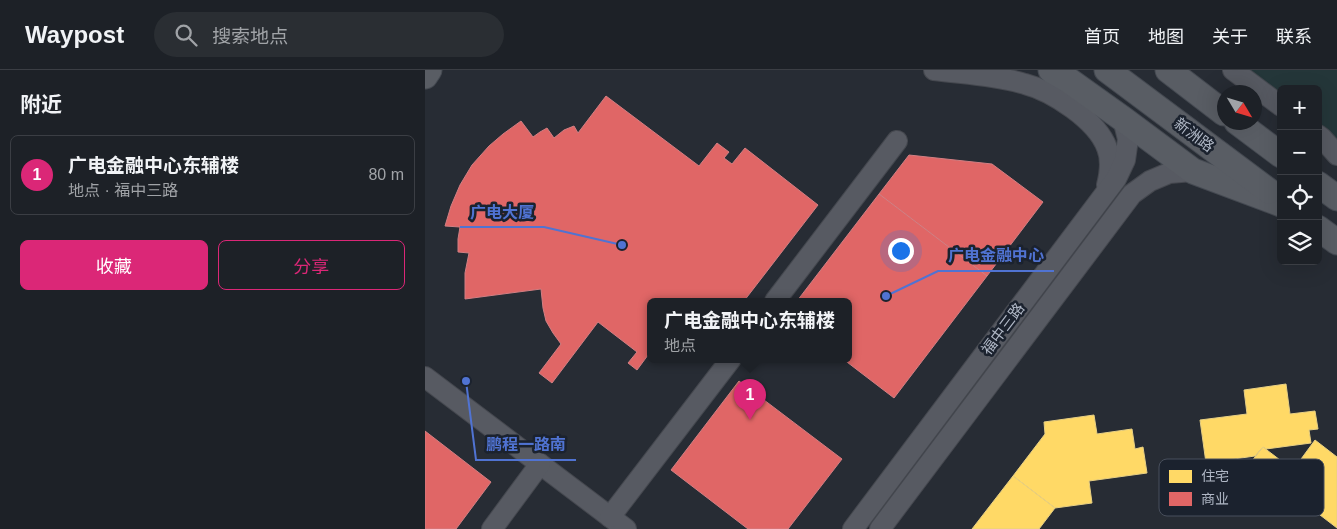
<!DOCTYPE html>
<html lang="zh">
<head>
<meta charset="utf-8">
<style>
	body { margin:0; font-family:Arial,"Noto Sans SC",sans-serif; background:#2a2e33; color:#f1f3f6 }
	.controls { position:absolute; right:15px; top:15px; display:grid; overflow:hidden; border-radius:8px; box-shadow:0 5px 20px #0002 }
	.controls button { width:45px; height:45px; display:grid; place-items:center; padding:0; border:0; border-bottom:1px solid #3b3e44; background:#1d2127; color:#f1f3f6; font:25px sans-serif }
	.compass { position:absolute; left:792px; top:15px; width:45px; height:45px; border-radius:50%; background:#1d2127; box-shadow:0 5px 20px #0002; rotate:128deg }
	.you { position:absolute; left:475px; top:180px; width:18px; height:18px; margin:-12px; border:4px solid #fff; border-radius:50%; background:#1a73e8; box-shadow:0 0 0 8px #1a73e833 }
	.badge { display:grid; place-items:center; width:32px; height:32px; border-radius:50%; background:#db2777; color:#fff; font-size:16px; font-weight:700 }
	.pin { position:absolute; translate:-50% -41px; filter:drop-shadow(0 1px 2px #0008) }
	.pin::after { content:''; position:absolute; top:26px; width:18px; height:15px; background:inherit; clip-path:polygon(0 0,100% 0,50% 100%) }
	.popup { position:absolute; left:222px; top:228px; width:205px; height:65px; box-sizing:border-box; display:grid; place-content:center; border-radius:8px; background:#1d2127; filter:drop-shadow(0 1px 4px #0005); font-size:16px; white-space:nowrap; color:#a0a3a7 }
	.popup b { font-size:19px; color:#f1f3f6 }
	.popup::after { content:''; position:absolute; left:50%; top:100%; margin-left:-10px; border:10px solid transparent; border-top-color:#1d2127 }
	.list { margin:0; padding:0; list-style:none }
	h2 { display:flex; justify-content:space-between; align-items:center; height:65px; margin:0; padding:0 20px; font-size:21px }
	h2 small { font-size:16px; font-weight:400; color:#a0a3a7 }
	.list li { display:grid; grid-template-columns:32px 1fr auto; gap:15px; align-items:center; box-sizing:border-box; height:80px; margin:0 10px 10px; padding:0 10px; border:1px solid #3b3e44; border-radius:8px }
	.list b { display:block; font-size:19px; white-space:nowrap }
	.list p { margin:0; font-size:16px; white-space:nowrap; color:#a0a3a7 }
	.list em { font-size:16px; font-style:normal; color:#a0a3a7 }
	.actions { display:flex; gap:10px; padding:15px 20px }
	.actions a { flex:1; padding:11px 0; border:1px solid #db2777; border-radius:8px; text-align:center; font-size:18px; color:#db2777 }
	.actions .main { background:#db2777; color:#fff }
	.icon { flex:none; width:28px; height:28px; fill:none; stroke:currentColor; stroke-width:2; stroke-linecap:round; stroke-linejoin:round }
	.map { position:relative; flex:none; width:912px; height:459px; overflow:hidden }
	header { display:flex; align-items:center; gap:30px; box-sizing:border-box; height:70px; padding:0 25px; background:#1d2127; border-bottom:1px solid #3b3e44 }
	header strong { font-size:24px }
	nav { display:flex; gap:28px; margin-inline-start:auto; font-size:18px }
	.search { width:350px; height:45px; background:#2a2e33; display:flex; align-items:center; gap:12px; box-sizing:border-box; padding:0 18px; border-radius:28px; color:#a0a3a7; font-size:19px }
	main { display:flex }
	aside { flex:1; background:#1d2127 }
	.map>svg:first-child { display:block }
	.green { fill:#243639 }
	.homes { fill:#ffd966; stroke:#e7cf83 }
	.shops { fill:#e06666; stroke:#d27f83 }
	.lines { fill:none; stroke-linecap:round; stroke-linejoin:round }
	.minor-casing { stroke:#45484f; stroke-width:22 }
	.major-casing { stroke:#444951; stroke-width:27 }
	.minor { stroke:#575a62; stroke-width:20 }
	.major { stroke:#595d64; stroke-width:25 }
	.labels { text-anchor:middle; stroke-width:5; stroke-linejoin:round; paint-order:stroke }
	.street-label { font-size:15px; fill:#b0b8c6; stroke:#1b222e }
	.key { fill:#1b222e; stroke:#484f5c; stroke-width:1 }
	.key-label { font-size:14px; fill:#b0b8c6 }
	.leader { fill:none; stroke:#5073d2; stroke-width:2 }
	.callout-dot { fill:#5073d2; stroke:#1b222e; stroke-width:2 }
	.callout-label { font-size:16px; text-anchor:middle; font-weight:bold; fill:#5073d2; stroke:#1b222e; stroke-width:5; stroke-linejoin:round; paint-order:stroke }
</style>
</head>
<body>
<header>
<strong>Waypost</strong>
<div class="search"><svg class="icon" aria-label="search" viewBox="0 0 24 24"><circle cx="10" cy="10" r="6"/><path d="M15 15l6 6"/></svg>搜索地点</div>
<nav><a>首页</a><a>地图</a><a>关于</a><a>联系</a></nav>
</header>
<main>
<aside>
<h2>附近<small></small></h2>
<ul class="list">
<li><span class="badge">1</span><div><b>广电金融中心东辅楼</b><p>地点 · 福中三路</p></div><em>80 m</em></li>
</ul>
<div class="actions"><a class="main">收藏</a><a>分享</a></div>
</aside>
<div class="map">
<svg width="912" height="459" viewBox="0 0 912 459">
	<rect width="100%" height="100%" fill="#272c34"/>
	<!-- green -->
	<polygon class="green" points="820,0 912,0 912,70 893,55 893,19 856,19 856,27"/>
	<!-- homes -->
	<g class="homes">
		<polygon points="861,314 865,344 890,341 893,359 884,360 886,373 841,379 838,377 830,386 781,393 775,350 822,344 819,320"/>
		<polygon points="669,345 672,364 707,359 710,379 718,377 722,403 664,411 667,433 630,438 588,406 620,364 619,352"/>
		<polygon points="890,370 912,387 912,458 826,392 838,377 868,400"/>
		<polygon points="588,406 630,438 614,459 547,459"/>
	</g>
	<!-- shops -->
	<g class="shops">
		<polygon points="181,26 274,96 292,73 304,82 299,88 307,94 320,78 393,135 319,231 270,231 266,228 264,231 226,231 226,281 212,300 203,293 212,282 173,252 127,313 114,303 136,274 128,263 121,251 118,238 116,219 40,229 40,203 44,183 33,182 33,169 35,157 20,156 26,136 35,115 47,95 64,76 78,64 96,51 108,67 115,62 122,58 129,68 139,60 149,56 153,63"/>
		<polygon points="484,85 567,94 618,132 562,206 454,124"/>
		<polygon points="454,124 562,206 469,328 418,289 424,289 424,231 372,231"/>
		<polygon points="314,311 417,389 363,459 323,459 246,400"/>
		<polygon points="0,361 66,412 31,459 0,459"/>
	</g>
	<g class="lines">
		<defs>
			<g id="minor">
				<path d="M 509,0 C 539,4 570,5 600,14 C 627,21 672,50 682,78 C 687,90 685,103 682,115"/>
				<polyline points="808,0 856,36"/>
				<polyline points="893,65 897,68 912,85"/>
				<polyline points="350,231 472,71"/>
				<polyline points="0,307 201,459"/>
				<polyline points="185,447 306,289"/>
				<polyline points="67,459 115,394"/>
				<polyline points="428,459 691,109 700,90 703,69 698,49"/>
				<polyline points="455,459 707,124 725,111 744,103 768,101"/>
			</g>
			<g id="major">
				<polyline points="626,0 642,9 698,49 768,101 856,134"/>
				<polyline points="682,0 844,121"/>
				<polyline points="743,0 799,43"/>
				<polyline points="0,6 4,0"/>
				<polyline points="812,52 856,85"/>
				<polyline points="893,114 912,128"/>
				<polyline points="893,158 912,172"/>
			</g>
		</defs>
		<!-- minor casing -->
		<use href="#minor" class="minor-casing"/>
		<!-- major casing -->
		<use href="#major" class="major-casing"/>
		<!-- minor -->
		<use href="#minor" class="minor"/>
		<!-- major -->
		<use href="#major" class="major"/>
	</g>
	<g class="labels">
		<!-- street labels -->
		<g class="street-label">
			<text transform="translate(769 65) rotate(37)" y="5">新洲路</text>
			<text transform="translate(578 259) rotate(-53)" y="5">福中三路</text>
		</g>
	</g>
	<!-- legend -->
	<rect x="734" y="389" width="165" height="57" rx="8" class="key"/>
	<rect x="744" y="400" width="23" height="13" fill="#ffd966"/>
	<rect x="744" y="422" width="23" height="14" fill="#e06666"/>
	<g class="key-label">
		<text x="776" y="411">住宅</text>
		<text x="776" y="434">商业</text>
	</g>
	<!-- callouts -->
	<path class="leader" d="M197 175L119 157H35M461 226L513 201H629M41 311L51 390H151"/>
	<g class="callout-dot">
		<circle cx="197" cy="175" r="5"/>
		<circle cx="461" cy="226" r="5"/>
		<circle cx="41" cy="311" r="5"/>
	</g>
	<g class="callout-label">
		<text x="77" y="148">广电大厦</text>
		<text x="571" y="191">广电金融中心</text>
		<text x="101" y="380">鹏程一路南</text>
	</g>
</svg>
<div class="controls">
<button>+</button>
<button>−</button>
<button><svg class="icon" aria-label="locate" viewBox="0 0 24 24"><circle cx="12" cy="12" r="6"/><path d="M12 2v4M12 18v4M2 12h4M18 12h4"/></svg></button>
<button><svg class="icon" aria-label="layers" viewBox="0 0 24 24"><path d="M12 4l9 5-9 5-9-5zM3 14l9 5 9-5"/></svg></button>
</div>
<svg class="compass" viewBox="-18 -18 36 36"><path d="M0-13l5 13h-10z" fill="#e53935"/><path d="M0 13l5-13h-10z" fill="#a0a3a7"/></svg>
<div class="you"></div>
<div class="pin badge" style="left:325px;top:350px">1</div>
<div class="popup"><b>广电金融中心东辅楼</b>地点</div>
</div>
</main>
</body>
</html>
